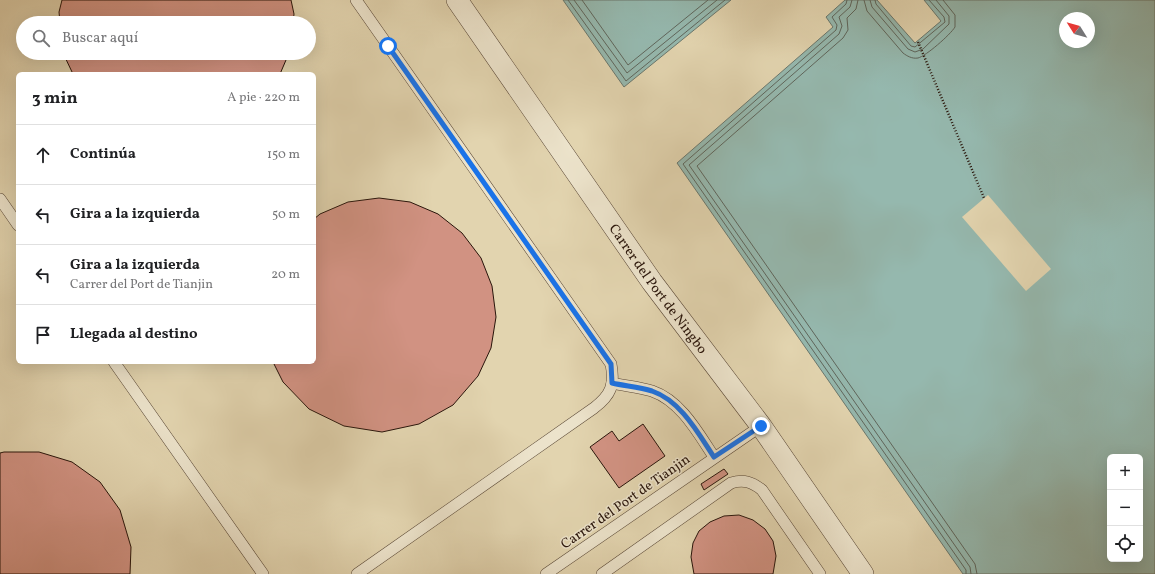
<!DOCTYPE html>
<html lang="es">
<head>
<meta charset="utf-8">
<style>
	body { margin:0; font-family:Vollkorn,serif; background:#f2f2f2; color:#202124 }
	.controls { position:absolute; right:12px; bottom:12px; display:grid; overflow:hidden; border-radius:6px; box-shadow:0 4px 16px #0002 }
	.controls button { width:36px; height:36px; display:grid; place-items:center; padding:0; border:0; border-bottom:1px solid #e0e0e0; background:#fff; color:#202124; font:20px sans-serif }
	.compass { position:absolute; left:1059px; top:12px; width:36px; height:36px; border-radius:50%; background:#fff; box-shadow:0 4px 16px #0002; rotate:307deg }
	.stop { position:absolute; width:12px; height:12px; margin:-9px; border:3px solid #1a73e8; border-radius:50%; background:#fff }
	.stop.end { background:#1a73e8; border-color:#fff; box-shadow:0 1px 4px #0008 }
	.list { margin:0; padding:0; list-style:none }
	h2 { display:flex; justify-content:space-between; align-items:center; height:52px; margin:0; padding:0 16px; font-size:17px }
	h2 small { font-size:13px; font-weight:400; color:#757577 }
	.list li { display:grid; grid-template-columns:26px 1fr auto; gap:12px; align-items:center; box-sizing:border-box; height:60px; padding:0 16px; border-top:1px solid #e0e0e0 }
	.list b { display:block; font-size:15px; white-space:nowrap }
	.list p { margin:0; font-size:13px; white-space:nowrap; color:#757577 }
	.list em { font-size:13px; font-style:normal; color:#757577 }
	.icon { flex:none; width:22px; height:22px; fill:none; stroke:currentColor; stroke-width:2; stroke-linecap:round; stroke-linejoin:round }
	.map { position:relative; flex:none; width:1155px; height:574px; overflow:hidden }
	.search { position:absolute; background:#fff; box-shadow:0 4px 16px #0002; left:16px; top:16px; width:300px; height:44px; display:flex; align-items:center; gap:10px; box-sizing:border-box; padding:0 14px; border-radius:22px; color:#757577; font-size:15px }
	.panel { position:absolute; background:#fff; box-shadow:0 4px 16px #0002; left:16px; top:72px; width:300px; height:292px; border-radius:6px }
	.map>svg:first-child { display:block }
	.water { fill:#95b8ae; stroke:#6a776d; fill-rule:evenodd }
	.pier { fill:#e2d4af }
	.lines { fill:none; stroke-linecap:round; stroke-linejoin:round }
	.shore { stroke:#5f665c; stroke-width:1 }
	.building { fill:#d19282; stroke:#29150b }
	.lane-casing { stroke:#574534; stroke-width:12 }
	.street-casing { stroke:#574534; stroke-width:22 }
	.path { stroke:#29150b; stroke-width:2.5; stroke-dasharray:1 2; stroke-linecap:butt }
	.lane { stroke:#ece3cb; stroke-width:11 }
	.street { stroke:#ece3cb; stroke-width:21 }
	.route { stroke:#1a73e8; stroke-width:5 }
	.labels { text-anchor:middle; stroke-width:3; stroke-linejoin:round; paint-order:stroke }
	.street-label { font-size:14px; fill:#29150b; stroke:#ece3cb }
</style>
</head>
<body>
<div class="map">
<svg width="1155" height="574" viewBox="0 0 1155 574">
	<rect width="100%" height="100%" fill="#e2d4af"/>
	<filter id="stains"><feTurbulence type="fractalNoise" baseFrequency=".005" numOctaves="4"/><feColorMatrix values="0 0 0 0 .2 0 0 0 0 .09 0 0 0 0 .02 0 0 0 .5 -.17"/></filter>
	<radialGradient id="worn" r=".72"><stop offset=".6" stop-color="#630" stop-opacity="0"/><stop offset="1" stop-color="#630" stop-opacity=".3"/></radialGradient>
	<!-- water -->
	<g class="water">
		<polygon points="563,0 731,0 624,87"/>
		<path d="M 845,0 L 877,0 L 915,43 L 941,21 L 924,0 L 1155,0 L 1155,574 L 963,574 L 677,163 L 833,27 L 826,17 ZM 1065,18 L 1089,18 L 1089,42 L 1065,42 ZM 1110,457 L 1140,457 L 1140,559 L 1110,559 Z"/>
	</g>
	<!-- pier -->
	<polygon class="pier" points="988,195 1051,269 1026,291 962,217"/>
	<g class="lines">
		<!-- shore -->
		<g class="shore">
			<polyline points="568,0 626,81 725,0"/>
			<polyline points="574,0 627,73 717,0"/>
			<polyline points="582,0 628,65 708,0"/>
			<polyline points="847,0 846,4 832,17 837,25 836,30 683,164 966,570 966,574"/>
			<polyline points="852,0 850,7 839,17 842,26 839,34 689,165 970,567 971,574"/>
			<polyline points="858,0 856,9 847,18 848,30 843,38 697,166 975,564 977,574"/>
			<path d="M 864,0 L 867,11 L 903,53 C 907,56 912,59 918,58 C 926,56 950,35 955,27 L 955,15 L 943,0"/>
			<polyline points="870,0 872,7 908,49 915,52 923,49 949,24 949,16 936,0"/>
			<polyline points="875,0 876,4 911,46 915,47 945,22 944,17 929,0"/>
		</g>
	</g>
	<!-- building -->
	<g class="building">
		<polygon points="62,0 291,0 294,14 293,23 60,23 59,12"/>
		<polygon points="63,53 289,53 280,74 73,74"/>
		<polygon points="379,198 410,202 438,214 462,233 481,258 492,286 496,317 491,348 478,376 453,405 419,424 382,432 344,426 309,409 283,382 273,362 314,362 314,219 320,214 348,202"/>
		<polygon points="643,424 665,456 619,488 590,447 612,431 619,441"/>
		<polygon points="4,452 39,452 72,462 100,482 120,510 131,547 130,574 0,574 0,453"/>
		<polygon points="724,469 728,474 704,490 701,484"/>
		<polygon points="739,515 753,520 765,529 773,541 776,556 773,574 694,574 691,557 693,543 699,531 710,522 724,516"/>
	</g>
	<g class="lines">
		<defs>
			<g id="lane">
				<path d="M 356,0 L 611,364 C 615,385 611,395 594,408 L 357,574"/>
				<polyline points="0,199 18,225"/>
				<polyline points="114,362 263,574"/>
				<path d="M 612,383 C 625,386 639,387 652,391 C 681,401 698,433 714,457"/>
				<polyline points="546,574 761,426"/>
				<path d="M 602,574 L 731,483 C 744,479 752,482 762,490 L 820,574"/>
			</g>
			<g id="street">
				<path id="s1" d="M 457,0 L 652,282 L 761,426 L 863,574"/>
			</g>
		</defs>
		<!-- lane casing -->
		<use href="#lane" class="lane-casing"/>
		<!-- street casing -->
		<use href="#street" class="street-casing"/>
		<!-- path -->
		<polyline class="path" points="918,42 984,198"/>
		<!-- lane -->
		<use href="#lane" class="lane"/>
		<!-- street -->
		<use href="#street" class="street"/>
	</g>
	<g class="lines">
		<!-- route -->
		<path class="route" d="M 388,46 L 611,364 L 612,383 C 625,386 639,387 652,391 C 681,401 698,433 714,457 L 761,426"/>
	</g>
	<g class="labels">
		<!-- street labels -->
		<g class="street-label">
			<text dy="5" stroke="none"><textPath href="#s1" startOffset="352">Carrer del Port de Ningbo</textPath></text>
			<text transform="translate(625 501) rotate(-35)" y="5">Carrer del Port de Tianjin</text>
		</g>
	</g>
	<rect width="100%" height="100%" filter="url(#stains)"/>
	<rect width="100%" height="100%" fill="url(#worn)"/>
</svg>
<div class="controls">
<button>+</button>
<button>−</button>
<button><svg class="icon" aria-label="locate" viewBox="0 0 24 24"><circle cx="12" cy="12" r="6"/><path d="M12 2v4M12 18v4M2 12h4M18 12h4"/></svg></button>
</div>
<svg class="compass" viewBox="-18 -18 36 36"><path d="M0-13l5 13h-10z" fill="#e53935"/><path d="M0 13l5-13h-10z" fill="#757577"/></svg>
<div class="stop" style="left:388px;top:46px"></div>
<div class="stop end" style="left:761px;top:426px"></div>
<div class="search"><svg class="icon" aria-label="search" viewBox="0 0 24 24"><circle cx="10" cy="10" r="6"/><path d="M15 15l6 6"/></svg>Buscar aquí</div>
<section class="panel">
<h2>3 min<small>A pie · 220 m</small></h2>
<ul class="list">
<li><svg class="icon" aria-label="ahead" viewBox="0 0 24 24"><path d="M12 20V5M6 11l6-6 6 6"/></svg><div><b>Continúa</b></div><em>150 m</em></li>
<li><svg class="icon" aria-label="left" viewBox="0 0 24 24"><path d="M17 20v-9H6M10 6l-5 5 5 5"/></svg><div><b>Gira a la izquierda</b></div><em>50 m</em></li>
<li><svg class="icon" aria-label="left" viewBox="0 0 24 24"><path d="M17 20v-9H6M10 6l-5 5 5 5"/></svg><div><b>Gira a la izquierda</b><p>Carrer del Port de Tianjin</p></div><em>20 m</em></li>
<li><svg class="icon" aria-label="arrive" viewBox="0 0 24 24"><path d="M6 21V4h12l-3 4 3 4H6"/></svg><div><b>Llegada al destino</b></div></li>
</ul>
</section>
</div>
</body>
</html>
